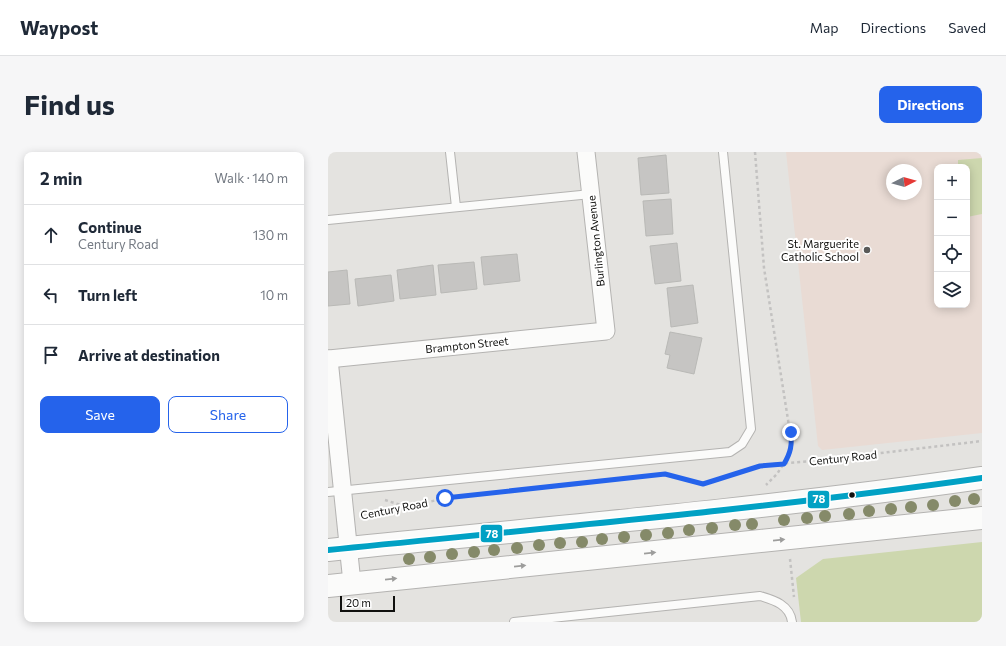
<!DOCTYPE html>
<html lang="en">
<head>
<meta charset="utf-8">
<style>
	body { margin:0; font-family:Commissioner,sans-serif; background:#f6f6f7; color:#1f2937 }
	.controls { position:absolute; right:12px; top:12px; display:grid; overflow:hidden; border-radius:8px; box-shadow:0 2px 10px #0003 }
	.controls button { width:36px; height:36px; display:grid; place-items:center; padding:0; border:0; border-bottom:1px solid #e0e1e3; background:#fff; color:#1f2937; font:20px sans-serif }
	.compass { position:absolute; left:558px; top:12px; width:36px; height:36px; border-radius:50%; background:#fff; box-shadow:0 2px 10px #0003; rotate:84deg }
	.scale { position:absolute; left:12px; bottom:10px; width:55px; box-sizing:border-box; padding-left:4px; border:2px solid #10100e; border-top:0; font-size:11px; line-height:14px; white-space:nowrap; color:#10100e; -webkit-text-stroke:3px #fff; paint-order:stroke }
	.stop { position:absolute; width:12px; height:12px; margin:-9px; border:3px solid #2563eb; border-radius:50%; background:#fff }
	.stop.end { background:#2563eb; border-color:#fff; box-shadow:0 1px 4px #0008 }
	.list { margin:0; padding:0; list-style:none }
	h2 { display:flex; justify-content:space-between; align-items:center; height:52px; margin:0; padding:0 16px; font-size:17px }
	h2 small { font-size:13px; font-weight:400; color:#747a83 }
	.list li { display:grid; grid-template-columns:26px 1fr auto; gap:12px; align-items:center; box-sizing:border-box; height:60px; padding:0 16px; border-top:1px solid #e0e1e3 }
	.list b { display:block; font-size:15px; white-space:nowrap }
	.list p { margin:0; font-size:13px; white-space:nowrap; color:#747a83 }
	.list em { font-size:13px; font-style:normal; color:#747a83 }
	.actions { display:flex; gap:8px; padding:12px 16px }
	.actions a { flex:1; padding:9px 0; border:1px solid #2563eb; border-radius:8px; text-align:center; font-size:14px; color:#2563eb }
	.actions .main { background:#2563eb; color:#fff }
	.icon { flex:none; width:22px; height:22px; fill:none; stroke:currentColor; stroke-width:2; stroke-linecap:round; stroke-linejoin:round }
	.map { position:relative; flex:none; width:654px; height:470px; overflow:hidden; border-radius:8px }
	header { display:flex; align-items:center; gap:24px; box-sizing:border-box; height:56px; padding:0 20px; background:#fff; border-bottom:1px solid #e0e1e3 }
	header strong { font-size:19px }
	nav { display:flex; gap:22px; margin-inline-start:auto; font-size:14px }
	.intro { display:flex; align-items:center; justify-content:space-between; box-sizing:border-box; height:96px; padding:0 24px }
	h1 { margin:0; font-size:28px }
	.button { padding:10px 18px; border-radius:8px; background:#2563eb; color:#fff; font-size:14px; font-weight:700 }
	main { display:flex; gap:24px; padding:0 24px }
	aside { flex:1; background:#fff; border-radius:8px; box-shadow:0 2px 10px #0003 }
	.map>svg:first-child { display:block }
	.education { fill:#e9dbd4; fill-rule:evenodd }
	.green { fill:#cdd7ae }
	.building { fill:#c6c5c3; stroke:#b9b9b6 }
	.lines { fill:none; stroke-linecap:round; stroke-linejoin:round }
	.service-casing { stroke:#b4b3b1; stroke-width:10 }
	.minor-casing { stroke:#b4b3b1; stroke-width:19 }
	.secondary-casing { stroke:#b4b3b1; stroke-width:24 }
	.path { stroke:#c3c2c1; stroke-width:2.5; stroke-dasharray:3 3; stroke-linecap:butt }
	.service { stroke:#fbfbfa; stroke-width:8 }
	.minor { stroke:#fbfbfa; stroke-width:17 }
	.secondary { stroke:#fbfbfa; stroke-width:22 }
	.bus-1-casing { stroke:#fff; stroke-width:9 }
	.bus-1 { stroke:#01a1c4; stroke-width:6 }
	.tree { fill:#858a69 }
	.oneway { fill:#9d9d9c }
	.route { stroke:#2563eb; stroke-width:5 }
	.poi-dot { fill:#5a5a58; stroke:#fff; stroke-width:1.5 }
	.bus-dot { fill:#10100e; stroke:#fff; stroke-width:1.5 }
	.labels { text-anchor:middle; stroke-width:4; stroke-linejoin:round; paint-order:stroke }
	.street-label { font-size:11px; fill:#10100e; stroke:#fff }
	.poi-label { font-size:11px; fill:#10100e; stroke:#fff; text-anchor:end }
	.line-badge { stroke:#fff; stroke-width:1.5 }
	.badge-label { font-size:11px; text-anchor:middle; font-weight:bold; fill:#fff }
</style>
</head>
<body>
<header>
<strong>Waypost</strong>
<nav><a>Map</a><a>Directions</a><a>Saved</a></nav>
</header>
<div class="intro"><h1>Find us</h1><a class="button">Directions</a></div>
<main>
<aside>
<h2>2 min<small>Walk · 140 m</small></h2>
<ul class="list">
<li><svg class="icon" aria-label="ahead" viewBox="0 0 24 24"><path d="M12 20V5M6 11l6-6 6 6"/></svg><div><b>Continue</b><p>Century Road</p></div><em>130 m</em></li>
<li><svg class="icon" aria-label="left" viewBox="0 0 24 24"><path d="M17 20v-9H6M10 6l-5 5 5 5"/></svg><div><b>Turn left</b></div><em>10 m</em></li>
<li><svg class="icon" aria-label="arrive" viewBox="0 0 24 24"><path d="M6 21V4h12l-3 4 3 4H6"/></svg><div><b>Arrive at destination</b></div></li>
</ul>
<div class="actions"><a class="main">Save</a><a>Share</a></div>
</aside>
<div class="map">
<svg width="654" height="470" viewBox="0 0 654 470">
	<rect width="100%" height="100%" fill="#e4e3e0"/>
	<!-- education -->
	<path class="education" d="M 458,0 L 654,0 L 654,281 L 494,298 L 490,294 ZM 609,15 L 639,15 L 639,153 L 609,153 ZM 564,18 L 588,18 L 588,42 L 564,42 Z"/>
	<!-- green -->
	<g class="green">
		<polygon points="654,6 654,62 639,65 639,15 630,15 630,8"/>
		<polygon points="654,390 654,470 473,470 468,426 495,407"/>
	</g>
	<!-- building -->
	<g class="building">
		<polygon points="338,3 341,41 313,43 310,6"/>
		<polygon points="343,47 345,82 318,84 315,49"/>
		<polygon points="349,91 353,129 327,132 322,94"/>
		<polygon points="189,102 192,129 156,133 153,105"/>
		<polygon points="146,110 149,137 113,141 110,113"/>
		<polygon points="105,113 108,143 72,147 69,118"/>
		<polygon points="19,118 22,152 0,154 0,120"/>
		<polygon points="63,123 66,149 30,154 27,127"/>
		<polygon points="365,133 370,171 343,175 339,136"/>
		<polygon points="342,180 374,186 366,222 339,216 342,203 337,202"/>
	</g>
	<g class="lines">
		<defs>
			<g id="service">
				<polyline points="122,0 128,55"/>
				<polyline points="0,68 263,42"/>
				<polyline points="0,340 402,300 414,292 423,277 395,0"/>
				<path d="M 186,470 L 432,444 C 446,448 462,453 464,470"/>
			</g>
			<g id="minor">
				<polyline points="0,207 278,179 258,0"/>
				<polyline points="1,207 24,431"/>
			</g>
			<g id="secondary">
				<path d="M 0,398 C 218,376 437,357 654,326"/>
				<polyline points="0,434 654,366"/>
			</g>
		</defs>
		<!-- service casing -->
		<use href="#service" class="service-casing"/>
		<!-- minor casing -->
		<use href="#minor" class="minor-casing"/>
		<!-- secondary casing -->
		<use href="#secondary" class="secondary-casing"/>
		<!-- path -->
		<g class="path">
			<polyline points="427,0 436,116 464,293 462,302 449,322 438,333"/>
			<polyline points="57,348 79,355"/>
			<polyline points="33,364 52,362 117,346 337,322 375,332 432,313 486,309 654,289"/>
			<polyline points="462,407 466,445"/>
		</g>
		<!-- service -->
		<use href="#service" class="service"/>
		<!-- minor -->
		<use href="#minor" class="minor"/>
		<!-- secondary -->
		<use href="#secondary" class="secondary"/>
		<defs>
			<path id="bus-1" d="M 0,398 C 218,376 437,357 654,326"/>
		</defs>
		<!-- bus-1 casing -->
		<use href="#bus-1" class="bus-1-casing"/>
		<!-- bus-1 -->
		<use href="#bus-1" class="bus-1"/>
	</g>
	<!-- trees -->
	<g class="tree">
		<circle cx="646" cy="347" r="6"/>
		<circle cx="627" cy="349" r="6"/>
		<circle cx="605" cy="353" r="6"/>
		<circle cx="583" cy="355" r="6"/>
		<circle cx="563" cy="357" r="6"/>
		<circle cx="541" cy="359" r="6"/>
		<circle cx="521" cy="362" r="6"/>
		<circle cx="497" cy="364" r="6"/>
		<circle cx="479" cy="366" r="6"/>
		<circle cx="456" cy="368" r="6"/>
		<circle cx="424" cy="372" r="6"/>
		<circle cx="407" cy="373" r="6"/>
		<circle cx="384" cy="376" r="6"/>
		<circle cx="361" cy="378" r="6"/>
		<circle cx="340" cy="381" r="6"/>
		<circle cx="318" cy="383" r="6"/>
		<circle cx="296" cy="385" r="6"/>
		<circle cx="274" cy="387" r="6"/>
		<circle cx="254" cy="390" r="6"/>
		<circle cx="232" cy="391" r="6"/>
		<circle cx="211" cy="393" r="6"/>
		<circle cx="189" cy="396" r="6"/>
		<circle cx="166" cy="398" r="6"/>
		<circle cx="146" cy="400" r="6"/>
		<circle cx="124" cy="402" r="6"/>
		<circle cx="102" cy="405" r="6"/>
		<circle cx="81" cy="407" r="6"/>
	</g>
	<!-- one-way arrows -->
	<defs><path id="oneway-solid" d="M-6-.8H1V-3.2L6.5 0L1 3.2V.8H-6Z"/></defs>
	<g class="oneway">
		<use href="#oneway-solid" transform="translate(451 388) rotate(-6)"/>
		<use href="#oneway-solid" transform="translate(322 401) rotate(-6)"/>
		<use href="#oneway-solid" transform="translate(192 414) rotate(-6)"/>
		<use href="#oneway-solid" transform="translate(63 427) rotate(-6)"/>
	</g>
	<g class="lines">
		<!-- route -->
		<path class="route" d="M 117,346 L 337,322 L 375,332 L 432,314 L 456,312 C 463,300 464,293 463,280"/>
	</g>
	<!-- markers -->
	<circle class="poi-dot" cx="539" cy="98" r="4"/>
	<circle class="bus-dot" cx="524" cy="343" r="3.5"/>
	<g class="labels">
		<!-- street labels -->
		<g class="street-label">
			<text transform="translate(268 89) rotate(-96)" y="4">Burlington Avenue</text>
			<text transform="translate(139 193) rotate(-6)" y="4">Brampton Street</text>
			<text transform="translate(515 306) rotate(-6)" y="4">Century Road</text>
			<text transform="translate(66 357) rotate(-11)" y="4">Century Road</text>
		</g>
		<!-- poi labels -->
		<g class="poi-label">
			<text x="531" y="96">St. Marguerite<tspan x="531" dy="13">Catholic School</tspan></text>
		</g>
	</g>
	<g class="line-badge">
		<rect x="479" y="338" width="23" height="19" rx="4" fill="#01a1c4"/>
		<rect x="152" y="372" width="23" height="19" rx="4" fill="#01a1c4"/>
	</g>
	<g class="badge-label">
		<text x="491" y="351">78</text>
		<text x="164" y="386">78</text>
	</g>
</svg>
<div class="controls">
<button>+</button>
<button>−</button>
<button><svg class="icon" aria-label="locate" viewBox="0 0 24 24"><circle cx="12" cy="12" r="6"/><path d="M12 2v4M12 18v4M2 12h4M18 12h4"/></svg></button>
<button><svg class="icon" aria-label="layers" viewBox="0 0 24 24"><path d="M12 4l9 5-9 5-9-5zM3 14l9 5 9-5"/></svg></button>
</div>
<svg class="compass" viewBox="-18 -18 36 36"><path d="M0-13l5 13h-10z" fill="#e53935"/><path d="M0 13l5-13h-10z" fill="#747a83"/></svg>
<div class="scale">20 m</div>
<div class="stop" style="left:117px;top:346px"></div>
<div class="stop end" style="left:463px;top:280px"></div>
</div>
</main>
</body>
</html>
